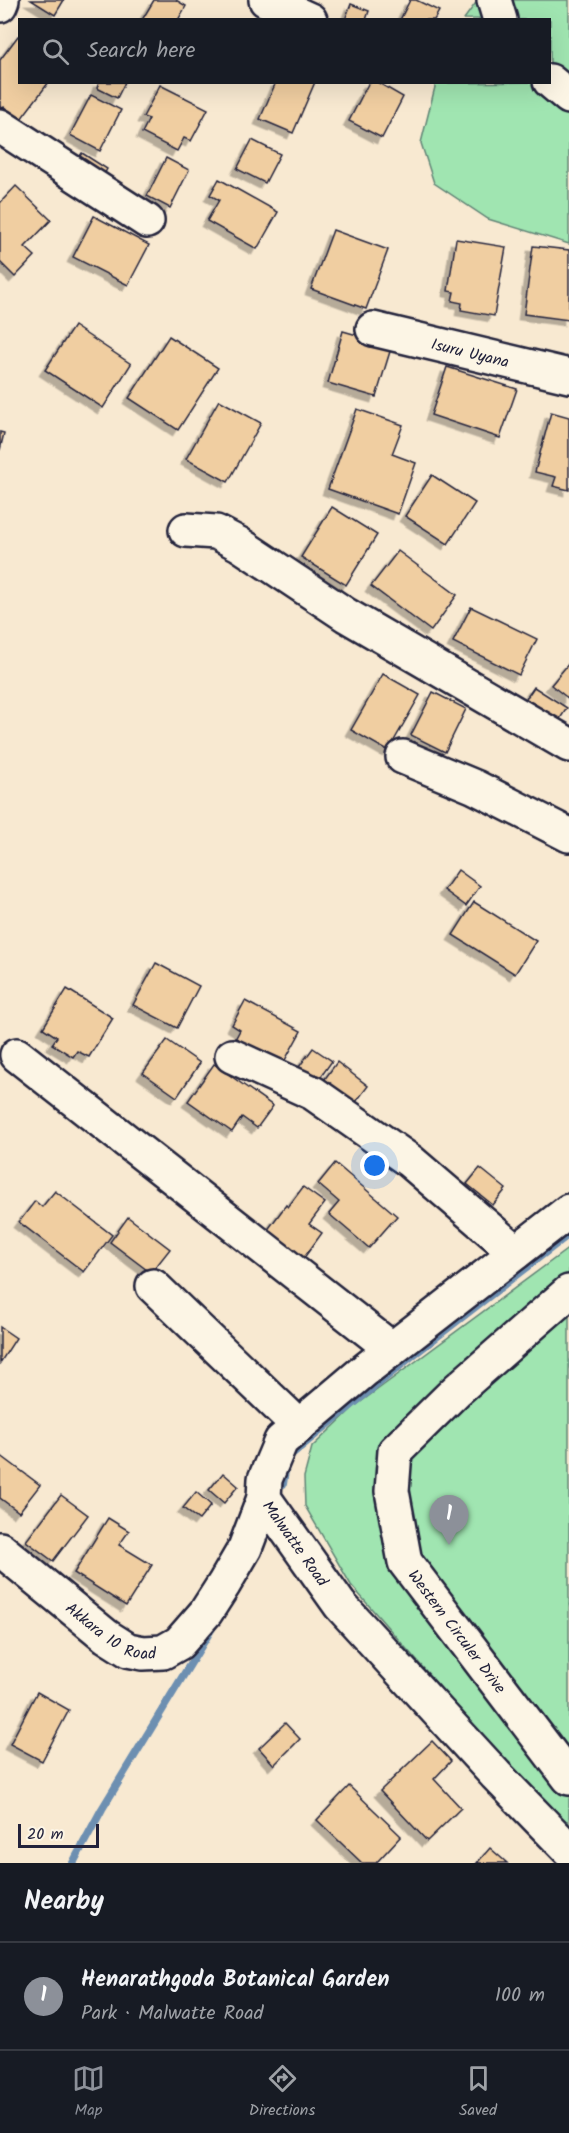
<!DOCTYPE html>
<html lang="en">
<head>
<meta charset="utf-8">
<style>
	body { margin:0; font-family:Kalam,sans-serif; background:#242831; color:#f1f3f6 }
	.scale { position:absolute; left:18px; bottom:15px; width:81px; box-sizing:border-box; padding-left:6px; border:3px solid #22223b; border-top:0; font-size:16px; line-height:21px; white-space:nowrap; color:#22223b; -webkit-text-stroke:4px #fcf5e5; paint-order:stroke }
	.you { position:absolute; left:375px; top:1166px; width:21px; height:21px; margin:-15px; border:4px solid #fff; border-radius:50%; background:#1a73e8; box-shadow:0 0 0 9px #1a73e833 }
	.badge { display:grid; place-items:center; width:39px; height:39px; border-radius:50%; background:#8c9099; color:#fff; font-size:20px; font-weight:700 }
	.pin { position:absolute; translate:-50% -50px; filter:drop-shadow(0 2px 3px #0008) }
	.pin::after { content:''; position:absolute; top:32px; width:21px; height:18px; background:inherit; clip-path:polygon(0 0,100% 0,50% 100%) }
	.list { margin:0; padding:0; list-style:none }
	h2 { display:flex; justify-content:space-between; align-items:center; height:78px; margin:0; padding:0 24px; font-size:26px }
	h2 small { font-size:20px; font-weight:400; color:#9ea1a6 }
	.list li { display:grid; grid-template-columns:39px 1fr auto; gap:18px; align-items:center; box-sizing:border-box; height:108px; padding:0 24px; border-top:2px solid #363941 }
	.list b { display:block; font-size:22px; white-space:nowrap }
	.list p { margin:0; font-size:20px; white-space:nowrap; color:#9ea1a6 }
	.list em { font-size:20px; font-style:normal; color:#9ea1a6 }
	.icon { flex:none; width:33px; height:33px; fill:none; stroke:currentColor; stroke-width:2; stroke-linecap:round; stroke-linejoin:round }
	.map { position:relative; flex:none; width:569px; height:1863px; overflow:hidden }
	.search { position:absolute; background:#171b24; box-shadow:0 6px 24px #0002; left:18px; right:18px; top:18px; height:66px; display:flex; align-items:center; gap:15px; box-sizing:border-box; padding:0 21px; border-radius:0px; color:#9ea1a6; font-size:22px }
	.sheet { height:186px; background:#171b24 }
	nav { display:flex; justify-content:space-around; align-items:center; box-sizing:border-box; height:84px; border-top:2px solid #363941; background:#171b24; font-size:16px; color:#9ea1a6 }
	nav a { display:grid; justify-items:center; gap:3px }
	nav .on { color:#8c9099 }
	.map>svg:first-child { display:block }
	.green { fill:#a0e5b1; stroke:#618476; stroke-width:1.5 }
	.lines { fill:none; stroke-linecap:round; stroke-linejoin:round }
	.stream { stroke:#6d8fb1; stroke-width:8 }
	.building { fill:#f0cea1; stroke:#22223b; stroke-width:1.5; filter:url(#shadow) }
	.minor-casing { stroke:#22223b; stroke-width:38 }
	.minor { stroke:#fcf5e5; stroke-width:33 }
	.labels { text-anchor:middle; stroke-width:4.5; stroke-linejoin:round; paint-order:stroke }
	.street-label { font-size:16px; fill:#22223b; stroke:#fcf5e5 }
</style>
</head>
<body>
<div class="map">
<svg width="569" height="1863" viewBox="0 0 569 1863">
	<defs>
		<filter id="shadow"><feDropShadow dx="-5.5" dy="5.5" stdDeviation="0" flood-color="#0004"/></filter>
	</defs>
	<rect width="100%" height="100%" fill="#f8e9d1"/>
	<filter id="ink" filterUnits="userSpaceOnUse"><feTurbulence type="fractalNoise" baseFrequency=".0167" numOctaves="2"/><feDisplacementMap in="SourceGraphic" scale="12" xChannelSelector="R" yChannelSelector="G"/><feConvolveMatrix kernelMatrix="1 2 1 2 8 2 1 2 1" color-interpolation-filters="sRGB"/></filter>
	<g filter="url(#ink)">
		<!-- green -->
		<g class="green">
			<polygon points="478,0 569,0 569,244 488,219 434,183 421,143 436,83 550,82 550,20 464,19"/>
			<polygon points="569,1248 569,1828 499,1755 351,1585 305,1506 304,1477 312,1447 354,1407"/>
		</g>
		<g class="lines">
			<!-- stream -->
			<g class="stream">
				<polyline points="283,1484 287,1458 417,1352 569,1234"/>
				<polyline points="73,1863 102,1809 214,1625"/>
			</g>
		</g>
		<!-- building -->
		<g class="building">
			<polygon points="31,0 64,0 55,15"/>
			<polygon points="154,0 176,0 186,6 178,20 142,20"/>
			<polygon points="410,0 416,0 439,11 434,20 400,20"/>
			<polygon points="351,4 369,11 366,20 345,20"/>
			<polygon points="18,36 20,37 20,82 49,82 21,119 4,107 3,108 0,106 0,60"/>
			<polygon points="99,82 125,82 117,98 97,88"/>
			<polygon points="276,82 315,82 293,133 260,119"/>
			<polygon points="369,82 377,82 403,97 382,138 349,121"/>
			<polygon points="160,85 208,109 191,141 184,138 177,151 142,133 149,119 143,117"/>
			<polygon points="91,95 121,110 100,151 70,135"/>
			<polygon points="252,140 280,154 265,183 237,169"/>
			<polygon points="82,153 107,169 98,185 72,168"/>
			<polygon points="166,158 189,170 170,208 147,196"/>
			<polygon points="219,179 278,212 257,249 207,221 219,200 210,195"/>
			<polygon points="16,186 51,220 25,247 35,256 15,277 0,262 0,203"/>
			<polygon points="94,216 149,245 128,285 73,257"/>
			<polygon points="333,230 388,250 366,309 311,289"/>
			<polygon points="456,239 506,247 494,316 461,310 462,303 452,301 454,292 448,291"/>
			<polygon points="533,246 569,250 569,320 524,314"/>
			<polygon points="74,326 131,364 103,408 45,370"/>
			<polygon points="343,331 392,345 376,397 328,383"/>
			<polygon points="169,336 218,368 178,430 129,398"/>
			<polygon points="447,367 517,389 500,438 431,415"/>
			<polygon points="219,400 261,423 228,482 186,459"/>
			<polygon points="357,409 403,425 392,454 416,463 398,514 328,489"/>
			<polygon points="551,412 569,417 569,490 553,486 556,477 535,472"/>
			<polygon points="0,432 4,433 0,450"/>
			<polygon points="432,475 475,503 448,544 405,516"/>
			<polygon points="332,507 377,535 346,585 301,557"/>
			<polygon points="398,551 457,595 431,631 371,586"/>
			<polygon points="471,607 537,639 519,675 453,642"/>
			<polygon points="569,663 569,699 551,685"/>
			<polygon points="383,674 420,695 388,751 351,730"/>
			<polygon points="534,687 567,708 554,728 521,706"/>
			<polygon points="433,692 466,709 445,752 411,735"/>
			<polygon points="458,870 480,886 466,906 444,890"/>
			<polygon points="474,902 536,941 515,974 453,935"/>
			<polygon points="156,963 199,986 177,1028 133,1005"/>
			<polygon points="67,989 113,1018 89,1057 77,1051 73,1057 52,1044 57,1037 43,1028"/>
			<polygon points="245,1001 301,1031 279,1071 232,1045 240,1030 232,1025"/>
			<polygon points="167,1040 200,1063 177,1097 143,1073"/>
			<polygon points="313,1048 332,1061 315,1085 296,1071"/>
			<polygon points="337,1062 368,1086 350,1110 319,1087"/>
			<polygon points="214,1064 273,1106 257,1128 242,1117 232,1132 188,1101"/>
			<polygon points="335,1163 397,1216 369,1248 329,1214 339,1202 318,1184"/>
			<polygon points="480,1168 506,1189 493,1205 467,1184"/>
			<polygon points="303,1187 325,1203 309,1224 322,1233 301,1262 264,1235 286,1205 288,1207"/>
			<polygon points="55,1191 112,1235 84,1272 19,1222 35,1201 42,1207"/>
			<polygon points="128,1217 170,1249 151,1273 110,1242"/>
			<polygon points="0,1327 16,1338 0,1363"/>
			<polygon points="0,1455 40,1485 19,1512 0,1498"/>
			<polygon points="223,1473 238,1486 224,1503 209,1490"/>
			<polygon points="196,1492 211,1505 199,1520 183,1508"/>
			<polygon points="61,1495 88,1515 53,1561 26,1541"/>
			<polygon points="108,1518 129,1531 119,1545 152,1565 126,1606 74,1573"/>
			<polygon points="37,1692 69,1710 42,1761 10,1744"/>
			<polygon points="285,1723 300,1739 274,1765 259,1748"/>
			<polygon points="432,1741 451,1761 434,1779 461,1808 427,1841 380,1791"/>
			<polygon points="349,1786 401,1836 376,1863 362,1863 317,1820"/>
			<polygon points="490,1848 507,1863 477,1863"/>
		</g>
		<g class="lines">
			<defs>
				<g id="minor">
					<polyline points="266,0 310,20"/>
					<polyline points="494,0 500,20"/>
					<polyline points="0,5 2,0"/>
					<polyline points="550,81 569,97"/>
					<polyline points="0,126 147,221"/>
					<path id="s1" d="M 373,329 L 569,376"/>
					<polyline points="186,530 216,532 239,544 346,615 569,745"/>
					<polyline points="403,757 475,787 569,835"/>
					<polyline points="17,1055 392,1349"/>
					<polyline points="232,1056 313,1093 410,1161 516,1252"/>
					<path id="s2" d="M 569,1211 L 365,1370 L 281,1441 L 265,1479 L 264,1498 L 340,1605 L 496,1775 L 569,1850"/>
					<polyline points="153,1286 299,1426"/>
					<path id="s3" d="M 569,1292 L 457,1390 L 395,1451 L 392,1491 L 405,1562 L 569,1778"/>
					<path id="s4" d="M 0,1549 L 106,1636 L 128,1650 L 143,1653 L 163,1652 L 179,1643 L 206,1612 L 224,1584 L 245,1548 L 264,1498"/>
				</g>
			</defs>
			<!-- minor casing -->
			<use href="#minor" class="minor-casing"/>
			<!-- minor -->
			<use href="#minor" class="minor"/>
		</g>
	</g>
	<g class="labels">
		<!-- street labels -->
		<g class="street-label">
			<text dy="6" stroke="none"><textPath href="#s1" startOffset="100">Isuru Uyana</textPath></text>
			<text dy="6" stroke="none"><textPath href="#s2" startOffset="484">Malwatte Road</textPath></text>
			<text dy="6" stroke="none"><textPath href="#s4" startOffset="140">Akkara 10 Road</textPath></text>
			<text dy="6" stroke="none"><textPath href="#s3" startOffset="435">Western Circuler Drive</textPath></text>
		</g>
	</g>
</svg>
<div class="scale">20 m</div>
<div class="you"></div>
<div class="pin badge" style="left:449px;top:1545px">1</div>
<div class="search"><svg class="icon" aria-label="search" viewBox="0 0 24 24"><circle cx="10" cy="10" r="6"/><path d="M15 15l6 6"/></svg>Search here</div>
</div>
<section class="sheet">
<h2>Nearby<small></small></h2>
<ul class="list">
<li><span class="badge">1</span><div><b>Henarathgoda Botanical Garden</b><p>Park · Malwatte Road</p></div><em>100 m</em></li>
</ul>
</section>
<nav>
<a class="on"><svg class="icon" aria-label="map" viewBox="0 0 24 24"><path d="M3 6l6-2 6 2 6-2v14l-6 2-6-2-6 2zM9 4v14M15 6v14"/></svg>Map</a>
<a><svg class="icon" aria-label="directions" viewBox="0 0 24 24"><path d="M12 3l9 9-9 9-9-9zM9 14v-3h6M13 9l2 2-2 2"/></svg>Directions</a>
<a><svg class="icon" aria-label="saved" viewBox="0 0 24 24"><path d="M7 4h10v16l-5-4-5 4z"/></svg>Saved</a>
</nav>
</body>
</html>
